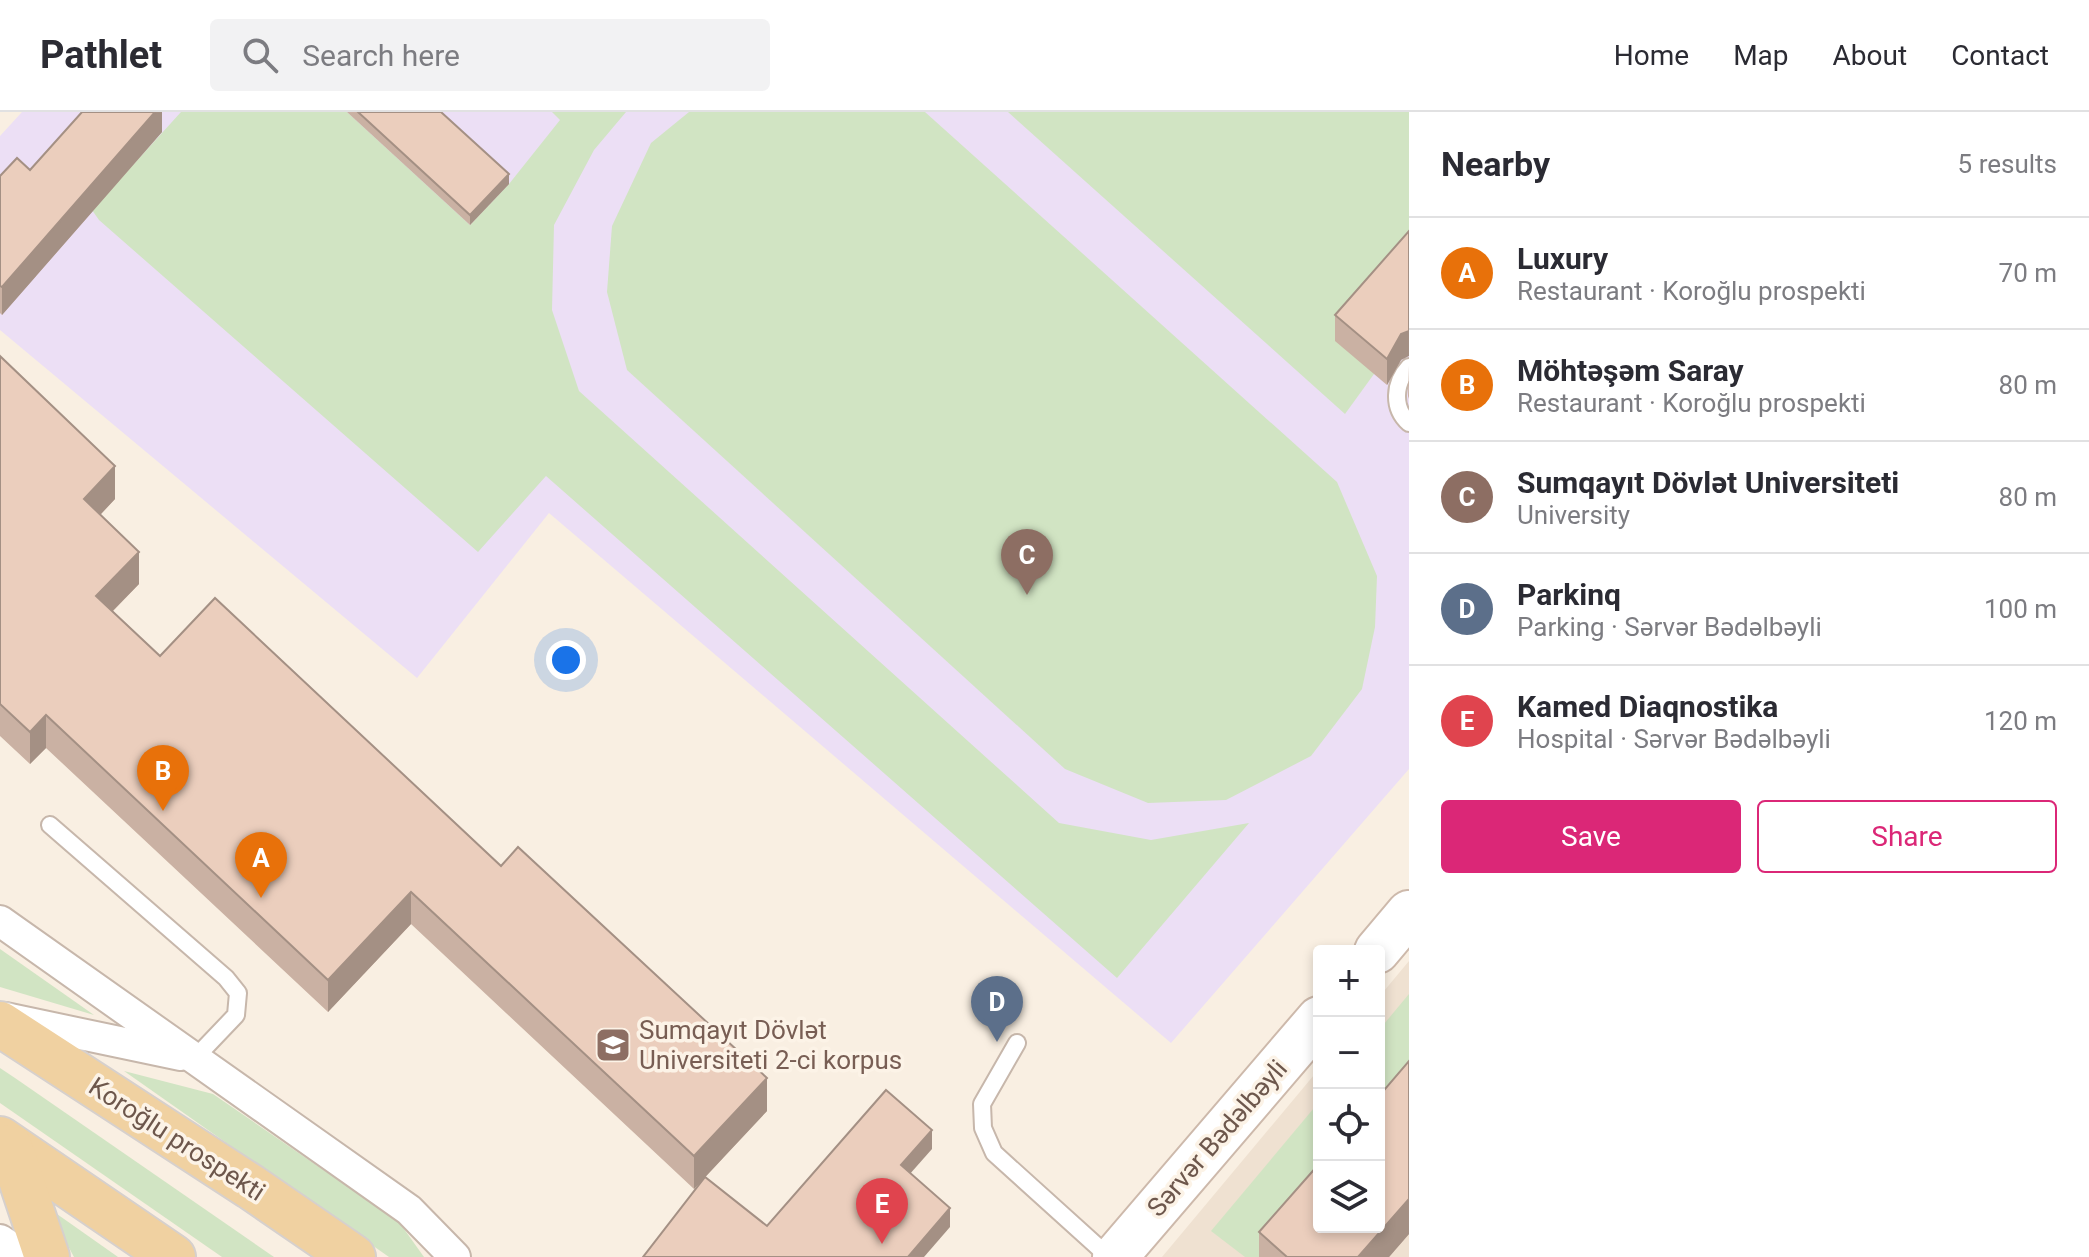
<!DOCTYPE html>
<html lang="en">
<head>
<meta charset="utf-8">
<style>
	body { margin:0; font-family:Roboto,sans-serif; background:#f2f2f3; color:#2b2b33 }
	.controls { position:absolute; right:24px; bottom:24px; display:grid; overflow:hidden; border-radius:8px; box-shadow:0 4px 12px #0003 }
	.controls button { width:72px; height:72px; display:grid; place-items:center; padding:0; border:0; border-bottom:2px solid #e1e1e2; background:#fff; color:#2b2b33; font:40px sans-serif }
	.you { position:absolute; left:566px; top:548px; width:28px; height:28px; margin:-20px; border:6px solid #fff; border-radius:50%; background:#1a73e8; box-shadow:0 0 0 12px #1a73e833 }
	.badge { display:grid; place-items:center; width:52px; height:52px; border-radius:50%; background:#db2777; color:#fff; font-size:26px; font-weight:700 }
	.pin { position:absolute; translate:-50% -66px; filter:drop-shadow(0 2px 4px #0008) }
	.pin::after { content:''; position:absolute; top:42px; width:28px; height:24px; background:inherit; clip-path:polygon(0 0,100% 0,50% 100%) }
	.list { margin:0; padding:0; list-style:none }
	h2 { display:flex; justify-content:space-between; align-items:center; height:104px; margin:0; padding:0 32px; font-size:34px }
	h2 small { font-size:26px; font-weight:400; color:#7c7c81 }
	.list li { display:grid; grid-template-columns:52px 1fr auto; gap:24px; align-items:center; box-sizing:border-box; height:112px; padding:0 32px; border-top:2px solid #e1e1e2 }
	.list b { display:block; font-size:30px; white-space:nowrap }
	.list p { margin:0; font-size:26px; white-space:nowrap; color:#7c7c81 }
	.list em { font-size:26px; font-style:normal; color:#7c7c81 }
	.actions { display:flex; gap:16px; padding:24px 32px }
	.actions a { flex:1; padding:18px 0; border:2px solid #db2777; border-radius:8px; text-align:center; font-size:28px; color:#db2777 }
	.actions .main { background:#db2777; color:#fff }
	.icon { flex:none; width:44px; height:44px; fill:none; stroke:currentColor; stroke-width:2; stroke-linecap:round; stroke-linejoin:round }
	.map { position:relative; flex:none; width:1409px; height:1145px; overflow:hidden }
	header { display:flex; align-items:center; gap:48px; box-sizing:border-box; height:112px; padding:0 40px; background:#fff; border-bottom:2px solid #e1e1e2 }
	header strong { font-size:38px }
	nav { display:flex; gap:44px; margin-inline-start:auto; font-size:28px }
	.search { width:560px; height:72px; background:#f2f2f3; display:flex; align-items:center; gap:20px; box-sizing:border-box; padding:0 28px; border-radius:8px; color:#7c7c81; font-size:30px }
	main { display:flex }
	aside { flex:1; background:#fff }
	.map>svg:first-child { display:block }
	.residential { fill:#efe1d1 }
	.education { fill:#ecdff5 }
	.green { fill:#d1e4c3 }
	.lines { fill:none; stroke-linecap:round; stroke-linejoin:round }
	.lane-casing { stroke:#c7b7ab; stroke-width:20 }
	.street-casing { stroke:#c7b7ab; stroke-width:34 }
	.secondary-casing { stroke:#cdb9ab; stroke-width:48 }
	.primary-casing { stroke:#d6d0cd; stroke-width:48 }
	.lane { stroke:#fff; stroke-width:16 }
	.street { stroke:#fff; stroke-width:30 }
	.secondary { stroke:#fff; stroke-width:44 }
	.primary { stroke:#f0d1a1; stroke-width:44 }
	.wall { fill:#cab1a3 }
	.shaded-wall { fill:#a49084 }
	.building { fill:#ebcebd; stroke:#a49084; stroke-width:2 }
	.labels { text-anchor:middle; stroke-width:7; stroke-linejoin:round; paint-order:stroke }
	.education-label { font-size:26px; fill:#785e54; stroke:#fcf3e7; text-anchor:start }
	.street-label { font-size:26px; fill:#6d574c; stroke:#fcf3e7 }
</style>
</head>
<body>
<header>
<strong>Pathlet</strong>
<div class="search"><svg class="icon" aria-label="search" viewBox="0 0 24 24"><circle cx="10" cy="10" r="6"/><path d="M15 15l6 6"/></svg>Search here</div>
<nav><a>Home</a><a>Map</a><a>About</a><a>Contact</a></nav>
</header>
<main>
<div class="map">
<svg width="1409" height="1145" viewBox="0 0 1409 1145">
	<rect width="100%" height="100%" fill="#f9efe2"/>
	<!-- residential -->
	<polygon class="residential" points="1409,849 1409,1145 1162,1145 1319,957 1319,1115 1379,1115 1379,885"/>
	<!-- education -->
	<polygon class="education" points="22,0 1409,0 1409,657 1171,931 549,401 417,566 0,218 0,24"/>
	<!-- green -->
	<g class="green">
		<polygon points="181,0 347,0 470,113 509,72 560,8 552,0 626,0 594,38 554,113 552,198 579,279 1059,711 1151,728 1249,711 1117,866 546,364 478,440 99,108 92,98"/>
		<polygon points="689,0 925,0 1337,370 1377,464 1375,515 1362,577 1311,644 1226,688 1148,691 1065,657 627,258 607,180 612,114 651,31"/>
		<polygon points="1008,0 1409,0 1409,145 1374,262 1345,302"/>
		<polygon points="0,837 94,903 0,875"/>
		<polygon points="1409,882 1409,985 1379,1019 1379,918"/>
		<polygon points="0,956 15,966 274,1145 222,1145 0,991"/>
		<polygon points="124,959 213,982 399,1110 424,1145 389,1145"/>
		<polygon points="1319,990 1319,1087 1268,1145 1245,1145 1211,1119"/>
		<polygon points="47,1095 118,1145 74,1145"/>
	</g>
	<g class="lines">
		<defs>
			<g id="lane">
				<path d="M 1409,255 C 1394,271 1392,296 1409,311"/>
				<polyline points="50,713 226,866 238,881 236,903 195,946"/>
				<polyline points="1017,931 982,992 983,1016 994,1041 1109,1145"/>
			</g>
			<g id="street">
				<polyline points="0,809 409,1098 455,1145"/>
				<polyline points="5,906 181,943"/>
				<polyline points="0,1128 25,1145"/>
			</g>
			<g id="secondary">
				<polyline points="1377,839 1409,801"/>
				<polyline points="1115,1145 1319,907"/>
			</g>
			<g id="primary">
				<polyline points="0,912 251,1075 353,1145"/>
				<polyline points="0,1027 173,1145"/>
				<polyline points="10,1035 47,1145"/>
			</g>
		</defs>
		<!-- lane casing -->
		<use href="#lane" class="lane-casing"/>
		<!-- street casing -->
		<use href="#street" class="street-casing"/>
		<!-- secondary casing -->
		<use href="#secondary" class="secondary-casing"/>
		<!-- primary casing -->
		<use href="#primary" class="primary-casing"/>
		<!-- lane -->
		<use href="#lane" class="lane"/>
		<!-- street -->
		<use href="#street" class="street"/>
		<!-- secondary -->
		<use href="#secondary" class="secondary"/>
		<!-- primary -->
		<use href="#primary" class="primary"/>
	</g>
	<!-- wall -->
	<g class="wall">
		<polygon points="162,0 162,20 2,203 0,201 0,64 30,58"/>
		<polygon points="347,0 441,0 509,72 470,113"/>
		<polygon points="1335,203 1401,248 1387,273 1335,229"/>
		<polygon points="0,244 115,387 100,403 139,472 113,499 160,544 501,754 767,999 694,1077 411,812 328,900 46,636 30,652 0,624"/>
		<polygon points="1409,254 1409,287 1408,284"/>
		<polygon points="1409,949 1409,1122 1389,1145 1259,1145 1259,1120"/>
	</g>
	<!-- shaded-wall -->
	<g class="shaded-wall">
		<polygon points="155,0 162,0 162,20 2,203 2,175"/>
		<polygon points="509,62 509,72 470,113 470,103"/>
		<polygon points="1409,219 1409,244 1401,248 1387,273 1387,247 1401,222"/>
		<polygon points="115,354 115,387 84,420 84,387"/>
		<polygon points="139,440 139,472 96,516 96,484"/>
		<polygon points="46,603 46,636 30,652 30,620"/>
		<polygon points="411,780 411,812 328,900 328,868"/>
		<polygon points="767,966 767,999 694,1077 694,1044"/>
		<polygon points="932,1018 932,1037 901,1072 901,1053"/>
		<polygon points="1409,1087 1409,1122 1389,1145 1358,1145"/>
		<polygon points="950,1096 950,1115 924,1145 908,1145"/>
	</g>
	<!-- building -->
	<g class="building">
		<polygon points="82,0 155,0 2,175 0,174 0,64 17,46 30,58"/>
		<polygon points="358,0 441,0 509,62 470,103"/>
		<polygon points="1409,119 1409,219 1401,222 1387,247 1335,203"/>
		<polygon points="0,244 115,354 84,387 139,440 96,484 160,544 215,486 501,754 518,735 767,966 694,1044 411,780 328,868 46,603 30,620 0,592"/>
		<polygon points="1409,949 1409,1087 1358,1145 1287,1145 1259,1120 1319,1052 1319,1115 1379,1115 1379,984"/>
		<polygon points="886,978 932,1018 901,1053 950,1096 908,1145 643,1145 705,1065 767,1114"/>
	</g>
	<!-- icons -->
	<defs>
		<symbol id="university-square" viewBox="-11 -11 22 22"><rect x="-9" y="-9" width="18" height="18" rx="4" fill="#8d6e63" stroke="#fcf3e7"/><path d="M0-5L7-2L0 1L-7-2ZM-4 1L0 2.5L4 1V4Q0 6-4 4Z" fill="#fff"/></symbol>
	</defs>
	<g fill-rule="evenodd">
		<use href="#university-square" x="593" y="913" width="40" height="40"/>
	</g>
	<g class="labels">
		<!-- education labels -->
		<g class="education-label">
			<text x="639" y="927">Sumqayıt Dövlət<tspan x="639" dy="30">Universiteti 2-ci korpus</tspan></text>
		</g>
		<!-- street labels -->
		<g class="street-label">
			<text transform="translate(1217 1026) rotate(-49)" y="9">Sərvər Bədəlbəyli</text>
			<text transform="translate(177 1027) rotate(33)" y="9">Koroğlu prospekti</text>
		</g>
	</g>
</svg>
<div class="controls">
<button>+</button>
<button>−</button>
<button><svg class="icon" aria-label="locate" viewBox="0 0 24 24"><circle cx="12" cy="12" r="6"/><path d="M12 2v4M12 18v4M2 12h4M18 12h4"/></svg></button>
<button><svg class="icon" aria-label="layers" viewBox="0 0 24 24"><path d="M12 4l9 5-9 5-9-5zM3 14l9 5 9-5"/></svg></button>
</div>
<div class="you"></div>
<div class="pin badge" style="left:261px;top:786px;background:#e8710a">A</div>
<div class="pin badge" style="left:163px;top:699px;background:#e8710a">B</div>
<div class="pin badge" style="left:1027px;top:483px;background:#8d6e63">C</div>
<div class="pin badge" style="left:997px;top:930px;background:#5c6f8a">D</div>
<div class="pin badge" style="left:882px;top:1132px;background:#e0444e">E</div>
</div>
<aside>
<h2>Nearby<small>5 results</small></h2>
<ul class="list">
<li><span class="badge" style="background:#e8710a">A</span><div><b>Luxury</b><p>Restaurant · Koroğlu prospekti</p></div><em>70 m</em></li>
<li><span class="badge" style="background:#e8710a">B</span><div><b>Möhtəşəm Saray</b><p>Restaurant · Koroğlu prospekti</p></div><em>80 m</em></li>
<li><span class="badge" style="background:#8d6e63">C</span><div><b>Sumqayıt Dövlət Universiteti</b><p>University</p></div><em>80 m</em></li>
<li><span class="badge" style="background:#5c6f8a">D</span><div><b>Parkinq</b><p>Parking · Sərvər Bədəlbəyli</p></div><em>100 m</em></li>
<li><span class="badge" style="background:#e0444e">E</span><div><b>Kamed Diaqnostika</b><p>Hospital · Sərvər Bədəlbəyli</p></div><em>120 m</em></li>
</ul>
<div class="actions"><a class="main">Save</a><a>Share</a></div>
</aside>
</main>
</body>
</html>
